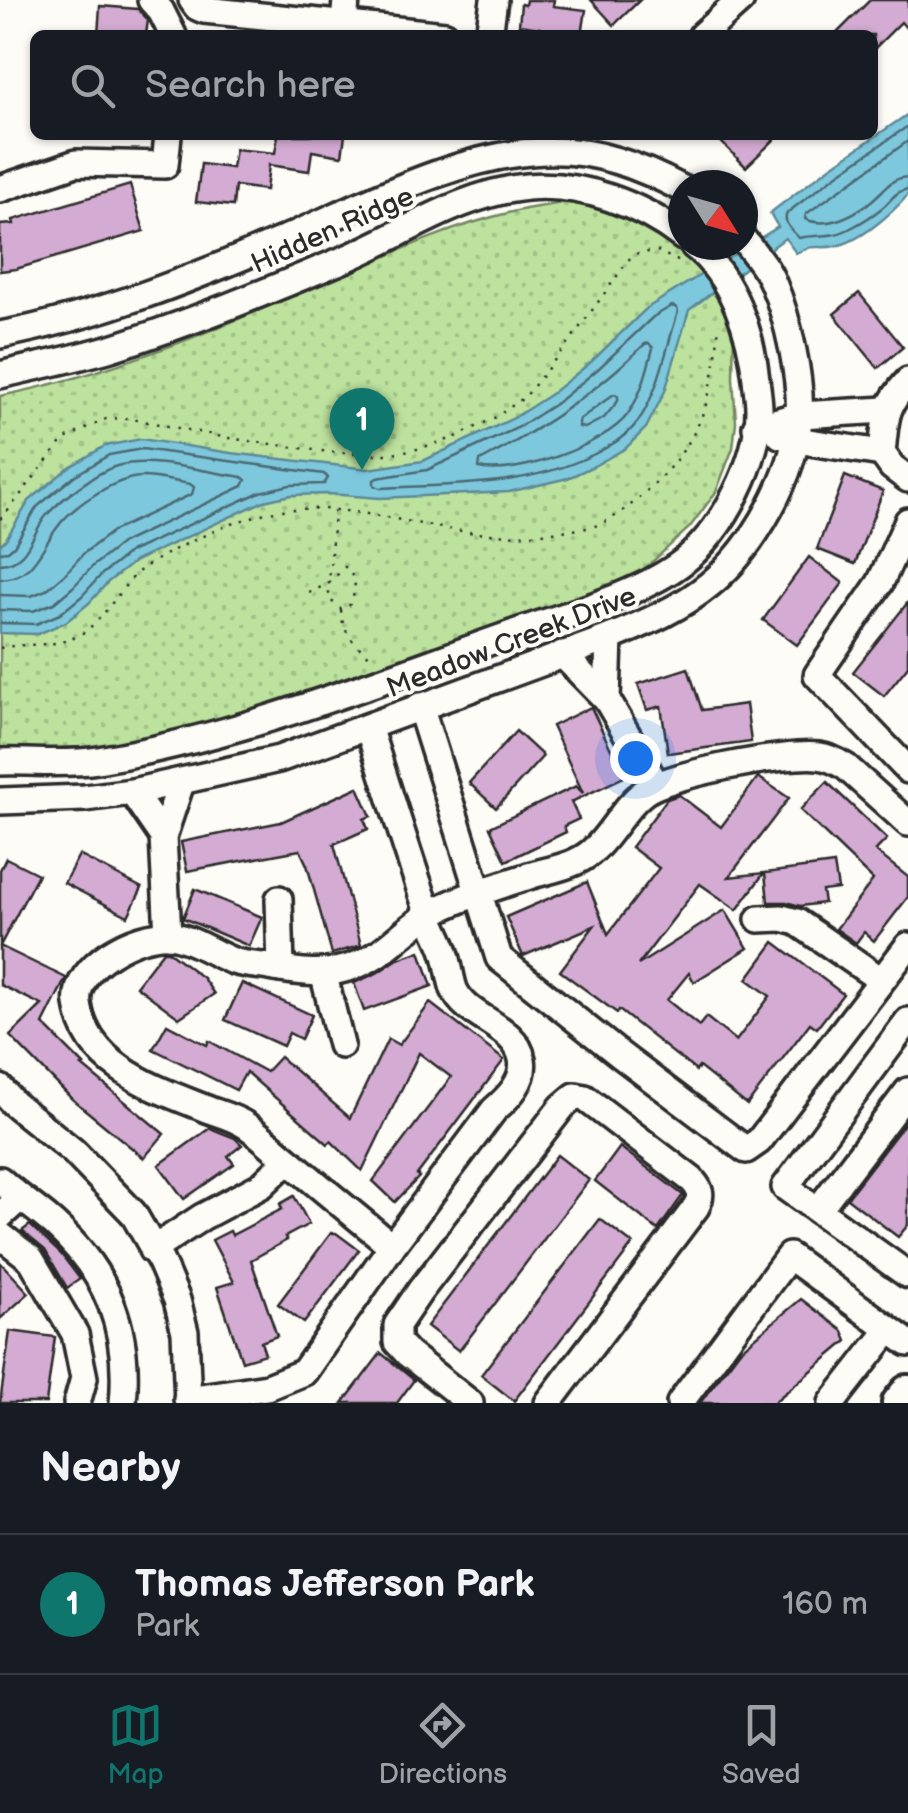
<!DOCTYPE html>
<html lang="en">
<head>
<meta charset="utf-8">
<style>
	body { margin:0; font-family:"Balsamiq Sans",sans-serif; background:#242831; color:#f1f3f6 }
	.compass { position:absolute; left:668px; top:170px; width:90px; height:90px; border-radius:50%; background:#171b24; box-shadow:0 2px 8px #0004; rotate:127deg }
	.you { position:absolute; left:635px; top:758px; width:35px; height:35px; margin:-25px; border:8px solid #fff; border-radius:50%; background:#1a73e8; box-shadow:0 0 0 15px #1a73e833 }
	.badge { display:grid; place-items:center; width:65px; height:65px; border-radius:50%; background:#0f766e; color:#fff; font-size:32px; font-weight:700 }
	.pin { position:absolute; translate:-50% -82px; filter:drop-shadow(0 2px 5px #0008) }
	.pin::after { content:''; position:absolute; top:52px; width:35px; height:30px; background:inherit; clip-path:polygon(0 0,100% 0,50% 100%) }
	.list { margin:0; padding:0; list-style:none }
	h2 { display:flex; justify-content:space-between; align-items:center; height:130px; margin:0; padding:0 40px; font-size:42px }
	h2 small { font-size:32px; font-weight:400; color:#9ea1a6 }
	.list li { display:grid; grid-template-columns:65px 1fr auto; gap:30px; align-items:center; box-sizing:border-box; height:140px; padding:0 40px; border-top:2px solid #363941 }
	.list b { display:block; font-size:38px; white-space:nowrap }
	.list p { margin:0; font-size:32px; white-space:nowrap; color:#9ea1a6 }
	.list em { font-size:32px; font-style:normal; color:#9ea1a6 }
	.icon { flex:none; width:55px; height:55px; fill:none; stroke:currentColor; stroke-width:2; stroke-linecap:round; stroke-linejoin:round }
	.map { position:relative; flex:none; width:908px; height:1403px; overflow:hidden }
	.search { position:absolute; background:#171b24; box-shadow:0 2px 8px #0004; left:30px; right:30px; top:30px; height:110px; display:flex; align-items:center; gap:25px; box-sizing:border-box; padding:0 35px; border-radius:15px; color:#9ea1a6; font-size:38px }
	.sheet { height:270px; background:#171b24 }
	nav { display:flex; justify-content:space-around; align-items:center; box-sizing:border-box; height:140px; border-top:2px solid #363941; background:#171b24; font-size:28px; color:#9ea1a6 }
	nav a { display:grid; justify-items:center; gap:5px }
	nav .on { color:#0f766e }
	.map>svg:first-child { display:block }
	.park { fill:url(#park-dots); stroke:#748664; stroke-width:2.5 }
	.water { fill:#7ec8de; stroke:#5d8996; stroke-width:2.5 }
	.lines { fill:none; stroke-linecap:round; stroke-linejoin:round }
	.shore { stroke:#4c6a73; stroke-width:2.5 }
	.building { fill:#d4abd2; stroke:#2b2b2b; stroke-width:2.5 }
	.minor-casing { stroke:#2b2b2b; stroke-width:32 }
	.major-casing { stroke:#2b2b2b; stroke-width:40 }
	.path { stroke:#2b2b2b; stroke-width:2.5; stroke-dasharray:2.5 8; stroke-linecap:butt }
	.minor { stroke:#fdfcf7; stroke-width:25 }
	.major { stroke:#fdfcf7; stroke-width:32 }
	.labels { text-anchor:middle; stroke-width:8; stroke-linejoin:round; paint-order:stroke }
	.street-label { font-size:28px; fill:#2b2b2b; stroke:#fdfcf7 }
</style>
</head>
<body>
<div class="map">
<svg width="908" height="1403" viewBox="0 0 908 1403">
	<defs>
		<pattern id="park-dots" width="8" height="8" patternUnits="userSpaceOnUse" patternTransform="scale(2.5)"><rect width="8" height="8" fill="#bce29d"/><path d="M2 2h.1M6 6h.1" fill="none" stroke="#a2c287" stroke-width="1.8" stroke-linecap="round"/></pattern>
	</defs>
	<rect width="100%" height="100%" fill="#fdfcf7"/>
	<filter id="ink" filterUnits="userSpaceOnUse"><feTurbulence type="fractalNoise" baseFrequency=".01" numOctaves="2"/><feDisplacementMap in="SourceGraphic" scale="20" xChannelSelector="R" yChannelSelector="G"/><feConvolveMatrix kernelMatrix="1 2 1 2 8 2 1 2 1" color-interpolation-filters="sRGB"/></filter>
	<g filter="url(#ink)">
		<!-- park -->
		<path class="park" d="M 573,201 L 635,221 L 671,242 L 693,262 L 734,323 L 733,378 L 736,422 L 733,448 L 716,492 L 690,527 L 638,575 L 251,715 L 167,736 L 91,750 L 0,750 L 0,396 C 113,374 221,327 326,282 C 386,256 448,227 512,212 C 532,207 553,205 573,201 Z"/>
		<!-- water -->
		<path class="water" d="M 908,114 L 908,195 C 892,213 860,242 835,246 C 816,250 818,242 796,253 L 785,238 L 689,310 L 665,391 L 646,428 L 626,448 L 594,466 L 568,478 L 509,492 L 380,498 L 329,494 L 291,495 L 264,501 L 135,561 L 108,582 L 89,603 L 66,622 L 38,634 L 0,633 L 0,545 L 6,539 L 29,501 L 68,468 L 105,446 L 141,439 L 231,453 L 368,469 L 423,461 L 514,418 L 551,394 L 591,362 L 647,308 L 778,227 L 770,213 L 829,168 Z"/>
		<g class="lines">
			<!-- shore -->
			<g class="shore">
				<path d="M 908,126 L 835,176 L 787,213 C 782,223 793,231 799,238 C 815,234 831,238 847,230 C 859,224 872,216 882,208 C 892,200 895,191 908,189"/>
				<path d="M 908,141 L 806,214 L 805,219 C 830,230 861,212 880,193 C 890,183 894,178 908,177"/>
				<path d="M 672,306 L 677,308 L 678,312 C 666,348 660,388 639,420 C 630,433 617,442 604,449 C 534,488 457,484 380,488 L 374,485 L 374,480 L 377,478 L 427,470 L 519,427 L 558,402 L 598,369 L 653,317 Z"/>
				<path d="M 649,343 L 653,348 C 647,371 641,395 628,414 C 606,445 514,477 479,468 L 480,461 C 542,429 595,393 645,344 Z"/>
				<polygon points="614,394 618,396 618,401 604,418 585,428 579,427 579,420"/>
				<polyline points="0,552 8,551 14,546 37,507 74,476 109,455 142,449 324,474 328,478 324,484 290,485 260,492 130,552 102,574 82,596 60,614 36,624 0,623"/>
				<path d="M 0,564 C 29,563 31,534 46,516 C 61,499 96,472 117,466 C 154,456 204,472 242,477 L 246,480 L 243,486 L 122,543 L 94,565 L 73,587 L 54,603 L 33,611 L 0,610"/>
				<path d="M 0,579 C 33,578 39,552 56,529 C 71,507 115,477 143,477 C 158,477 175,482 190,484 L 194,487 L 192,494 L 113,531 L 84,553 L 63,576 L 46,590 L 31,596 L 0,595"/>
			</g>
		</g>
		<!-- building -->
		<g class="building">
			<polygon points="526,0 554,0 553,6 586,10 582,35 539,35 540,28 519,25 521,4 525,5"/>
			<polygon points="591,0 640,0 614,25"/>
			<polygon points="870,0 908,0 908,30 901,22 873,50 873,35 835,35"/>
			<polygon points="100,6 138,9 148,20 146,35 98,35"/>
			<polygon points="278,135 345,135 342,156 312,151 309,171 269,165 266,190 235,186 233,206 196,202 201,164 232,168 235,149 275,153"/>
			<polygon points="714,135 779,135 746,167"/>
			<polygon points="130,185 144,231 16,269 0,271 0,225 14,224 13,220"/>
			<polygon points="859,293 903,347 878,368 834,314"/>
			<polygon points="845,476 883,491 855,564 817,549"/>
			<polygon points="809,557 843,583 797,645 763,620"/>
			<polygon points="908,602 908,666 884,696 853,672"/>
			<polygon points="688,668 702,710 746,704 751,742 668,753 661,706 647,710 638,684"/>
			<polygon points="591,707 624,777 571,802 579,819 564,826 566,832 506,861 490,827 576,786 583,793 552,726"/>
			<polygon points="516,731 543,756 496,808 469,783"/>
			<polygon points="758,777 789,798 729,877 764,873 737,910 700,884 638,965 725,910 748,948 694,982 689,973 667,1000 699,1026 706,1017 736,1041 770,996 747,979 774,942 843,994 817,1028 810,1023 747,1105 699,1067 696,1071 619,1010 617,1013 560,971 594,926 523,956 506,917 587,882 608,934 659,868 631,847 667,799 679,795 721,827"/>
			<polygon points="827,782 887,839 875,851 908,877 908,897 874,941 864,932 856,943 836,929 873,880 800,810"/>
			<polygon points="358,787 371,816 364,819 368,829 334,844 361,945 359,946 332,954 307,865 300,850 187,871 181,842 281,822"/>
			<polygon points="79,855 142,888 128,916 64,883"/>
			<polygon points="6,858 38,874 0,946 66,978 43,1024 84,1065 82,1066 164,1134 144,1158 72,1099 10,1036 42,1005 0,985 0,870"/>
			<polygon points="834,864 838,889 822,891 824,903 800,906 786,902 768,902 765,873"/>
			<polygon points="195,889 262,917 249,946 183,918"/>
			<polygon points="163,951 168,951 203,978 214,994 179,1018 136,986"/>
			<polygon points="420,951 432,986 364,1011 354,983 377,973 398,959"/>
			<polygon points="242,983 312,1015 301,1039 289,1033 283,1046 225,1020"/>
			<polygon points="430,1003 504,1060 417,1175 419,1177 395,1202 373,1181 451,1077 419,1053 362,1171 331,1141 328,1144 246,1072 236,1090 153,1049 167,1024 207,1045 209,1041 266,1072 280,1057 350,1118 388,1039 399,1045"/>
			<polygon points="908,1119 908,1225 898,1237 847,1198"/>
			<polygon points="210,1128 235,1138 242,1145 228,1156 234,1164 184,1199 159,1165"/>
			<polygon points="620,1147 683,1195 658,1230 595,1181"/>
			<polygon points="557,1155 589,1180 459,1351 427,1326"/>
			<polygon points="294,1196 309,1224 285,1237 287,1240 251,1260 277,1336 261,1342 265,1354 242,1361 217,1287 234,1282 212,1240 230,1231 232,1235 282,1209 280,1204"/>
			<polygon points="600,1219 633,1244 514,1401 481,1375"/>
			<polygon points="30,1225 61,1254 80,1279 67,1288 45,1250 22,1231"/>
			<polygon points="331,1233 336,1233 359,1250 304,1323 278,1304"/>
			<polygon points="0,1262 29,1293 0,1319"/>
			<polygon points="801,1299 843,1331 847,1341 773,1403 700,1403 740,1350"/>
			<polygon points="10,1331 55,1337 46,1403 0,1403"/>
			<polygon points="381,1353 414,1380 397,1403 343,1403"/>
		</g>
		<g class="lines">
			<defs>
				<g id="minor">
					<polyline points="151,0 161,11 173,35"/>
					<polyline points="192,0 197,7 204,10 445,35"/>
					<polyline points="344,25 346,0"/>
					<polyline points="489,35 494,0"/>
					<polyline points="702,35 741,0"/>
					<polyline points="0,189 76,163 165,165 168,135"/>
					<path d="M 0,335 C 98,316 189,280 280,241 C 361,206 457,154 545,151 C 595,149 640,166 683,189"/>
					<path d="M 0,375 C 37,366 74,359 111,348 C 191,323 268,291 345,259 C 404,234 462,193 527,187 C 582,182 640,204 683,237"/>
					<path d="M 908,381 C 883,409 886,417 882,453 L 892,467 L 908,479"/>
					<polyline points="756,427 800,415 886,410"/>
					<polyline points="780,435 796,440 882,453"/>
					<polyline points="908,521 880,583 817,675 908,770"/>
					<polyline points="562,654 607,700 609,638"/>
					<polyline points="607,700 656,784"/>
					<polyline points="420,706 499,958 619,1054 746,1150 759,1141 908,946"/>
					<path d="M 0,762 C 32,761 67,765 98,760 C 238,737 370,684 503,637 C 557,617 640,596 684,561 C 724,529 759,461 759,409 C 759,399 757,389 756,379 C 751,332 732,275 693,245"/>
					<polyline points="132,792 163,837"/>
					<path d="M 0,801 L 85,798 L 132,792 L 279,759 L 609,638 C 645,623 680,609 710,584 C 754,548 795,475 799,418 C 802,381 788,318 773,283 C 767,267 753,252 743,239"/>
					<polyline points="279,899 281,969"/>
					<polyline points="759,919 782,918 797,922 881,980"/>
					<polyline points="168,935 163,837 181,783"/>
					<polyline points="323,972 341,1045"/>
					<polyline points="908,1021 785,1187 908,1275"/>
					<polyline points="0,1088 13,1103 73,1151 133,1213 161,1262 177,1300 185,1332 188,1403"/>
					<path d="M 0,1180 C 17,1196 36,1208 54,1224 C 108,1273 130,1330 123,1403"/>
					<polyline points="818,1210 908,1091"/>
					<polyline points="0,1216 20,1198"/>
					<polyline points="0,1235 31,1259 75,1334 84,1378 77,1403"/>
					<path d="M 392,1246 C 359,1219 326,1192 293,1164 C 278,1152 263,1137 247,1126 C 237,1119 224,1115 212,1111 C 160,1090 87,1069 78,1004 C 72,966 138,931 171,935 C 194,939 212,953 233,961 C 242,964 253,965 263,966 C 296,972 327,978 359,964 C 389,951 407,926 433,912 C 465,896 498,886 532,875 C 546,871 562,868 575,862 C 606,849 617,813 643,793 C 667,774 787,752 819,756 C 829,757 838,762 846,767 L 908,823"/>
					<polyline points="152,1250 202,1217 262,1185 288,1160"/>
					<path d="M 187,1399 L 267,1387 L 304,1372 L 392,1246 L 494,1110 C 509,1097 526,1080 522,1059 C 516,1025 466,1019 454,989 C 450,977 449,964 445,952 C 440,937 432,924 427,909 C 406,849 388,788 368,727"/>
					<path d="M 470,1403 L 408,1354 L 397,1342 L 397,1325 L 420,1291 L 562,1107 L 575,1096 L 585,1098 L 692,1180 C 701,1190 702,1195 696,1207 L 548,1403"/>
					<polyline points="680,1403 789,1256 908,1343"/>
					<polyline points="832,1403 889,1330"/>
				</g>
				<polyline id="major" points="899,1403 908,1392"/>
			</defs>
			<!-- minor casing -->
			<use href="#minor" class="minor-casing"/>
			<!-- major casing -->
			<use href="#major" class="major-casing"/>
			<!-- path -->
			<g class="path">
				<polyline points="0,519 7,512 63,440 106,419 128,418 228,438 329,452 379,455 417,449 454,438 494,418 525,397 572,338 633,254 657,251 680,262"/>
				<path d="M 309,593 L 329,583 L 329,599 L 341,609 L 348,608 C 356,592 359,580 345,567 L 329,583 L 334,511"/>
				<path d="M 341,610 C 342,634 356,646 374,659"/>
				<path d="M 0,648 C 27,642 56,649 81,634 C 105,619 117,592 137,573 C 161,552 243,516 275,511 C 337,502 395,521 455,530 C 490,536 525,536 560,531 C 573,530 586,529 598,525 C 621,515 640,498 658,480 C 706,432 714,389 719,323"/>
			</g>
			<!-- minor -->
			<use href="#minor" class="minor"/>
			<!-- major -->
			<use href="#major" class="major"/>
		</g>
	</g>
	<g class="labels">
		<!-- street labels -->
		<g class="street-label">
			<text transform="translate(332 229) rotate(-24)" y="10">Hidden Ridge</text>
			<text transform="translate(511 641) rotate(-21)" y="10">Meadow Creek Drive</text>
		</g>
	</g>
</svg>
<svg class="compass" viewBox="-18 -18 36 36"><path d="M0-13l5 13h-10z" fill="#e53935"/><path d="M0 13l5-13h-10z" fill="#9ea1a6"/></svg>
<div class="you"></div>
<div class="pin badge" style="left:362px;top:470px">1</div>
<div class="search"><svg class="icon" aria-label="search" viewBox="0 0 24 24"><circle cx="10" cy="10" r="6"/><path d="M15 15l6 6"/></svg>Search here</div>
</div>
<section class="sheet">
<h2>Nearby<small></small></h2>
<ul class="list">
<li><span class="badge">1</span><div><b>Thomas Jefferson Park</b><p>Park</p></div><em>160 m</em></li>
</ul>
</section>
<nav>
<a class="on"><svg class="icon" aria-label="map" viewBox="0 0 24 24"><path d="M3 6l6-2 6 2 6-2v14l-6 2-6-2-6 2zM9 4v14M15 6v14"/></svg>Map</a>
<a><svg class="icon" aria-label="directions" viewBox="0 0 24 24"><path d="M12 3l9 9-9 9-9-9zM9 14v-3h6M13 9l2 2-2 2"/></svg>Directions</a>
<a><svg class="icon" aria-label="saved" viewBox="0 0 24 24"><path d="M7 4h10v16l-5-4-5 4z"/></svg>Saved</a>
</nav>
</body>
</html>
